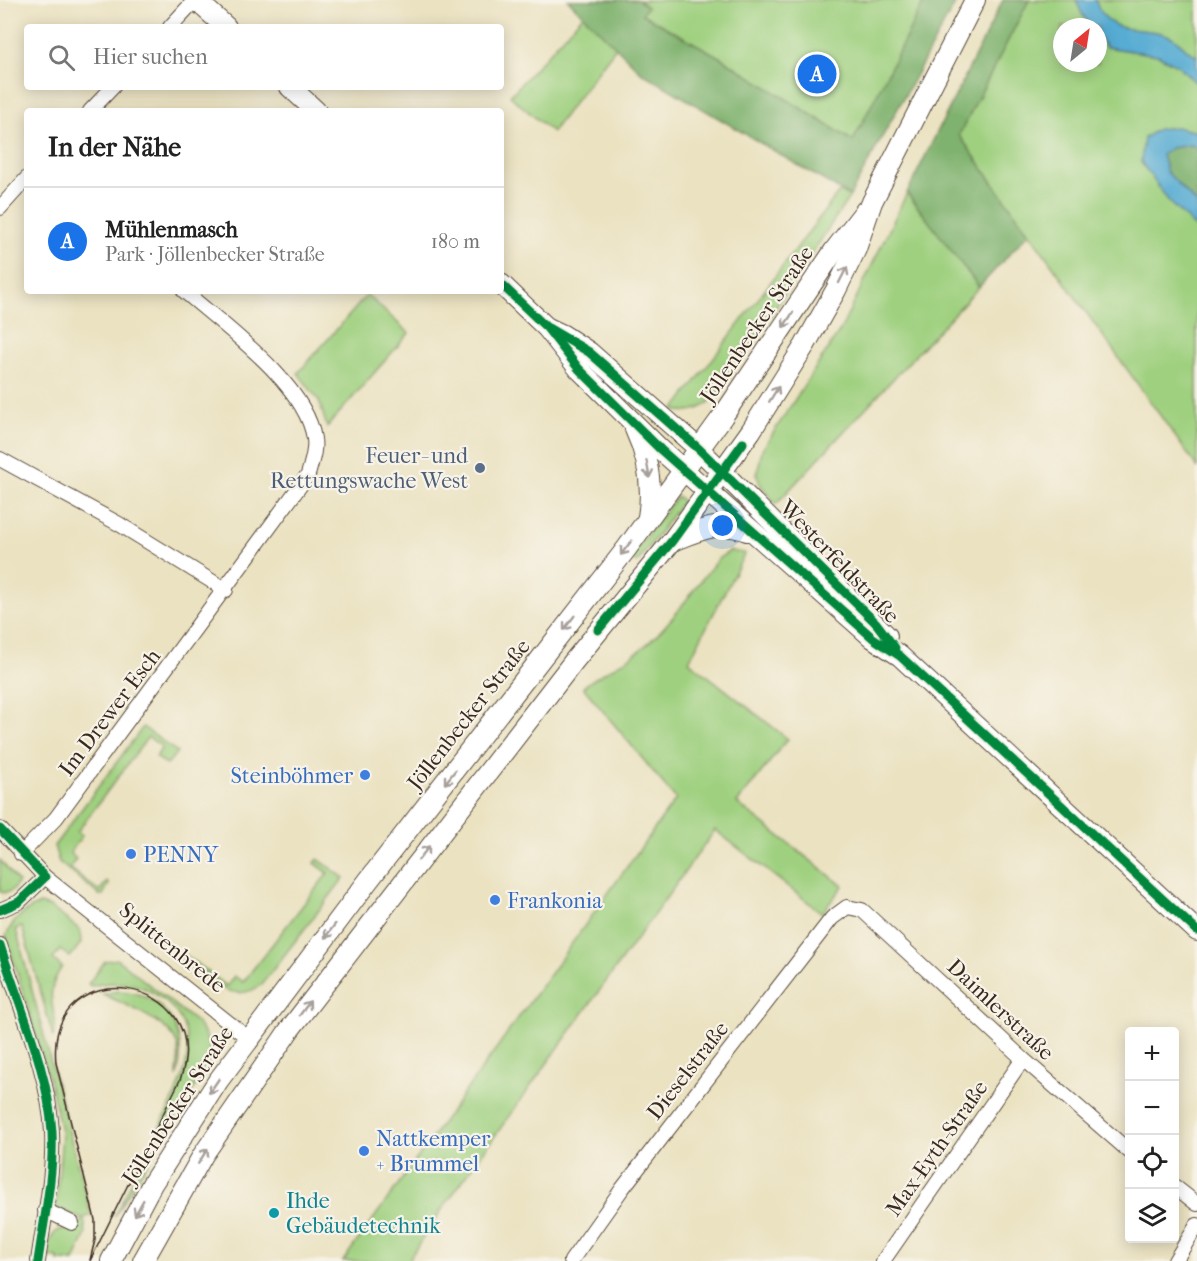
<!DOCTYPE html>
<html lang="de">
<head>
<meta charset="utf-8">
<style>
	body { margin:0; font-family:"IM FELL French Canon",serif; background:#f2f2f2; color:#222 }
	.controls { position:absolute; right:18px; bottom:18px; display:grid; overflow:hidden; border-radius:6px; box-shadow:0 3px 15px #0003 }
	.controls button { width:54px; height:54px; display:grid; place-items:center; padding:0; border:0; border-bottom:2px solid #e0e0e0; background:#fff; color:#222; font:30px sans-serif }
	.compass { position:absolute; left:1053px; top:18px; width:54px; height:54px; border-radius:50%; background:#fff; box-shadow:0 3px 15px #0003; rotate:30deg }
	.you { position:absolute; left:723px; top:526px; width:21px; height:21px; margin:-15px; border:4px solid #fff; border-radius:50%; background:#1a73e8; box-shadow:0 0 0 9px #1a73e833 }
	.badge { display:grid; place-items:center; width:39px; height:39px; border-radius:50%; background:#1a73e8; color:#fff; font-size:20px; font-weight:700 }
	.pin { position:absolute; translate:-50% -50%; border:3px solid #fff; box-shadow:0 2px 6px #0006 }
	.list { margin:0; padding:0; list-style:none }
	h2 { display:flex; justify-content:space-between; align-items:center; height:78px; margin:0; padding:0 24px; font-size:26px }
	h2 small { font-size:20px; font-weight:400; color:#767676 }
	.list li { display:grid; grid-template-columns:39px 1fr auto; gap:18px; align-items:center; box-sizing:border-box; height:108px; padding:0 24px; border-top:2px solid #e0e0e0 }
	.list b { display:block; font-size:22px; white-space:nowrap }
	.list p { margin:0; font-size:20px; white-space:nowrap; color:#767676 }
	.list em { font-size:20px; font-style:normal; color:#767676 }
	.icon { flex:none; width:33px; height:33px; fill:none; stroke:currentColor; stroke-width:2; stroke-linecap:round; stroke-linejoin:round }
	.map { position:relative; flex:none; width:1197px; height:1261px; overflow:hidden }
	.search { position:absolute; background:#fff; box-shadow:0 3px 15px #0003; left:24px; top:24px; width:480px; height:66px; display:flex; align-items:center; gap:15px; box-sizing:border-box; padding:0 21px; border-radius:6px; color:#767676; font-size:22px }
	.panel { position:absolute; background:#fff; box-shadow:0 3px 15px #0003; left:24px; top:108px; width:480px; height:186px; border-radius:6px }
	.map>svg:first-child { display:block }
	.green { fill:#9fd07f; stroke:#6d7d4e; stroke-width:1.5 }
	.forest { fill:#7fb26e; stroke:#5d6e46; stroke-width:1.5 }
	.water { fill:#57acd3; stroke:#496b78; stroke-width:1.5 }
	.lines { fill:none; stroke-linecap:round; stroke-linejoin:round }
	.street-casing { stroke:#554636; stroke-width:16 }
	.secondary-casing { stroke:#554636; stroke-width:22 }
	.street { stroke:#fff; stroke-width:14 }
	.secondary { stroke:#fff; stroke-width:20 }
	.tram { stroke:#3b2a1e; stroke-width:1.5 }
	.cycleway-casing { stroke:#f7f3e8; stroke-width:13 }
	.cycleway { stroke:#00873e; stroke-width:9 }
	.oneway { stroke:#a79f9a }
	.service-dot { fill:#5c6f8a; stroke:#f7f3e8; stroke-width:2 }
	.shop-dot { fill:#3f7fe0; stroke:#f7f3e8; stroke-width:2 }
	.culture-dot { fill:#0f9aa8; stroke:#f7f3e8; stroke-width:2 }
	.labels { text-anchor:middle; stroke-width:4.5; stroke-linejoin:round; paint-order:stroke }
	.street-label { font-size:22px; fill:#3b2a1e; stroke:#f7f3e8 }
	.service-label { font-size:22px; fill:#4e5e75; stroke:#f7f3e8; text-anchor:end }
	.shop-label { font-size:22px; fill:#366cbe; stroke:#f7f3e8; text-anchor:start }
	.culture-label { font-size:22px; fill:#0d838f; stroke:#f7f3e8; text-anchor:start }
</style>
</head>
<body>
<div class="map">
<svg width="1197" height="1261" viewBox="0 0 1197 1261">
	<rect width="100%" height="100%" fill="#f7f3e8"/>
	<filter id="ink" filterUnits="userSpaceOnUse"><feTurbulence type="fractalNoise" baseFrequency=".0167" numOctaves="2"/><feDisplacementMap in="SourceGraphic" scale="12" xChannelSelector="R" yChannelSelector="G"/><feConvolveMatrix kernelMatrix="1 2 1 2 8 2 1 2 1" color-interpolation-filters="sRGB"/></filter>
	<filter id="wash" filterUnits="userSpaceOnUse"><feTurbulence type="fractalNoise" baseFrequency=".008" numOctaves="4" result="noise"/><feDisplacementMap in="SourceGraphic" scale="24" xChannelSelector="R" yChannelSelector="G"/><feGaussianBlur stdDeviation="1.35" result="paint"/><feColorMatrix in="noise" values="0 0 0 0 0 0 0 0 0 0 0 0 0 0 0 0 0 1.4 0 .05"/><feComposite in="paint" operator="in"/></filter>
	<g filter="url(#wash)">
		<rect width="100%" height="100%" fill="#ebe2c1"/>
		<!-- green -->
		<g class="green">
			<polygon points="638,0 925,0 853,141 721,58 642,14 647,7"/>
			<polygon points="1029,0 1076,0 1082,14 1091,27 1062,27 1062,63 1098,63 1098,36 1106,47 1158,55 1179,66 1197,84 1197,132 1176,127 1141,162 1170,203 1197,229 1197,467 959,135"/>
			<path d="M 1095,0 L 1197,0 L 1197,56 C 1187,52 1180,41 1170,36 C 1139,23 1111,41 1095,0 Z"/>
			<polygon points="583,15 616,47 552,132 510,96"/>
			<path d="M 839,192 L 850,196 L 719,393 C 706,407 693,415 674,410 Z"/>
			<polygon points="907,193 979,287 776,504 760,484 757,475 762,450 841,329"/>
			<polygon points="367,295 409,333 327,427 319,401 298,373"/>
			<polygon points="677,496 683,501 637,563 630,558"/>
			<path d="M 730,551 L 745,553 L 689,661 L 788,739 L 737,803 L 843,886 L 822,913 L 715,830 L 433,1222 L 408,1261 L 343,1261 L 676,799 L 583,687 C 601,672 623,664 641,649 C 673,624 693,588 719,558 Z"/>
			<polygon points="143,727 177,752 167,765 156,757 162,747 148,737 77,832 82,836 70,853 76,859 70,868 99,891 107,882 109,884 103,895 99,895 59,862 54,846"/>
			<path d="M 318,859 L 344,878 L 262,984 C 233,1008 206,977 182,959 L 185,955 L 227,986 L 234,976 L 243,982 L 328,873 L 315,863 Z"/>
			<path d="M 0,860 L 18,882 C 14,891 9,894 0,892 Z"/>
			<path d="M 40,904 L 50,907 L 80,930 L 81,943 L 70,957 L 60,950 L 53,959 L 62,967 C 39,999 62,1014 53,1036 L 22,927 L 16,929 L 91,1215 L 84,1218 L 86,1234 L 74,1261 L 58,1261 L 58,1258 L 45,1256 C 49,1238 55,1223 76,1231 L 82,1219 L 56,1207 L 62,1135 L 49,1078 L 6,936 C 13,919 24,911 40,904 Z"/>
			<path d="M 117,959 L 197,1023 C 212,1042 214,1054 202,1075 L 114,1217 C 127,1191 140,1165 153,1139 C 175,1096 214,1037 161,998 C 139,982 118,980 91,986 L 88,984 L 105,961 Z"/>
			<path d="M 118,991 C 167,993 189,1032 177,1077 C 176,1067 180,1058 178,1048 C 174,1023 124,1005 103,994 Z"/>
		</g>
		<!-- forest -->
		<g class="forest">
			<polygon points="568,0 638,0 647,7 642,14 721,58 853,141 925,0 957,0 850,196 642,73"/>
			<polygon points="1003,0 1029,0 959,135 1029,233 979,287 907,193"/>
			<polygon points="1191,145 1197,148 1197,204 1167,172 1162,155 1171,148"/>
		</g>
		<!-- water -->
		<g class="water">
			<path d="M 1076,0 L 1095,0 C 1111,41 1139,23 1170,36 C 1180,41 1187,52 1197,56 L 1197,84 L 1179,66 L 1158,55 L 1106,47 L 1098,36 L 1098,27 L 1091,27 L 1082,14 Z"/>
			<polygon points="1176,127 1197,132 1197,148 1191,145 1171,148 1162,155 1167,172 1197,204 1197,229 1170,203 1141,162 1144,138 1158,129"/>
		</g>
	</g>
	<g filter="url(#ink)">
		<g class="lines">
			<defs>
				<g id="street">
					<polyline points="170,27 195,0"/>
					<polyline points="90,111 113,87"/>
					<polyline points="0,208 27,178"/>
					<polyline points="0,459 119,524 226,590"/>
					<polyline points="0,829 45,877 248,1038"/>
					<path d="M 21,854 L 56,818 L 308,475 C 311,463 316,451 314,439 C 307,385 224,326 184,291"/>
					<polyline points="0,910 19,902 45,877"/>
					<path d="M 0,945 C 18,1003 49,1072 52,1132 C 54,1175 44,1219 38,1261"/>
					<polyline points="1174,1186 1197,1204"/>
					<polyline points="45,1210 72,1223"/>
					<polyline points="571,1261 622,1189 832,918 847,907 862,910 1023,1059 1130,1152"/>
					<polyline points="883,1261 1023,1059"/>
					<polyline points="1175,1261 1197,1225"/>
				</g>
				<g id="secondary">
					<polyline points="196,0 226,27"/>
					<polyline points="290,87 316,111"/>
					<polyline points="501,284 547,328 579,369 661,450 873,638 900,656 1197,931"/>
					<polyline points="548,328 563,335 589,352 699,449 887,636"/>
					<path d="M 635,429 C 648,457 653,487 648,517"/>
					<path d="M 672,541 C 698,531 720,520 747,531"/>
					<polyline points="111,1261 152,1184 218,1081 368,881 627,548 723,416 834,251 865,211"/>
					<polyline points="143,1261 203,1155 290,1029 574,661 672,541 751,431 805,345 836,290 856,249 872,202 975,0"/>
				</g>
			</defs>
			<!-- street casing -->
			<use href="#street" class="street-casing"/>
			<!-- secondary casing -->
			<use href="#secondary" class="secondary-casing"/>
			<!-- street -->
			<use href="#street" class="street"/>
			<!-- secondary -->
			<use href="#secondary" class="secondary"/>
			<!-- tram -->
			<path class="tram" d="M 90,1261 L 180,1080 C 218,976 45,948 56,1063 L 95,1220 L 95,1240 L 90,1260"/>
			<defs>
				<g id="cycleway">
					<polyline points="501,284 547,328 579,369 661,450 873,638 900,656 1197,931"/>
					<polyline points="548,328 589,352 699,449 876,623 895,648"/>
					<polyline points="598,630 672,541 743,443"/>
					<polyline points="0,829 45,877 19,902 0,910"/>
					<path d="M 0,945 C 18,1003 49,1072 52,1132 C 54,1175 44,1219 38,1261"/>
				</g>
			</defs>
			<!-- cycleway casing -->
			<use href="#cycleway" class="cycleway-casing"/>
			<!-- cycleway -->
			<use href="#cycleway" class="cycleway"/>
		</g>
		<!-- one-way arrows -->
		<defs><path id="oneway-shaft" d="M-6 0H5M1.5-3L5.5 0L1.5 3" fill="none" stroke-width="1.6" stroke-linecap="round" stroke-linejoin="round" transform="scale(1.5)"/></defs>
		<g class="oneway">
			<use href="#oneway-shaft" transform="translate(843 275) rotate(-63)"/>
			<use href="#oneway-shaft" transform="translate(788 320) rotate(124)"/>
			<use href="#oneway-shaft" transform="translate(774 394) rotate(-58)"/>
			<use href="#oneway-shaft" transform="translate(648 469) rotate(80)"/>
			<use href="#oneway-shaft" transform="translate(626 548) rotate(127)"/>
			<use href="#oneway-shaft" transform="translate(569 623) rotate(127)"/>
			<use href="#oneway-shaft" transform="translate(450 777) rotate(128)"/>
			<use href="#oneway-shaft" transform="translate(424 853) rotate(-52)"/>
			<use href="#oneway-shaft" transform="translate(330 931) rotate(127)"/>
			<use href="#oneway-shaft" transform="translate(305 1008) rotate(-54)"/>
			<use href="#oneway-shaft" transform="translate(214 1086) rotate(124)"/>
			<use href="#oneway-shaft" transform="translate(203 1156) rotate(-58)"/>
			<use href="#oneway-shaft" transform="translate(139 1208) rotate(119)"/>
		</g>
	</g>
	<!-- markers -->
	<circle class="service-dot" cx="480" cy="468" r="6"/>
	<g class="shop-dot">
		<circle cx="365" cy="775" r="6"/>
		<circle cx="131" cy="854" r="6"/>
		<circle cx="495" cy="900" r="6"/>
		<circle cx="364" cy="1151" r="6"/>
	</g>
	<circle class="culture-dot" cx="274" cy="1213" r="6"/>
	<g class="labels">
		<!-- street labels -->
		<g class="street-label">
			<text transform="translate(756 324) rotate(-56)" y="8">Jöllenbecker Straße</text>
			<text transform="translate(840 561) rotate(46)" y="8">Westerfeldstraße</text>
			<text transform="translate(109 712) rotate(-53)" y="8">Im Drewer Esch</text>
			<text transform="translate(468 714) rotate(-52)" y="8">Jöllenbecker Straße</text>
			<text transform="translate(173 947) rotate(39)" y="8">Splittenbrede</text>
			<text transform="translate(1001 1009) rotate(43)" y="8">Daimlerstraße</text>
			<text transform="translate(687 1070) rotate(-52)" y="8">Dieselstraße</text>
			<text transform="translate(177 1105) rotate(-57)" y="8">Jöllenbecker Straße</text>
			<text transform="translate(936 1148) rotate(-55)" y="8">Max-Eyth-Straße</text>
		</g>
		<!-- service labels -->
		<g class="service-label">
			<text x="468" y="463">Feuer- und<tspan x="468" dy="25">Rettungswache West</tspan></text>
		</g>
		<!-- shop labels -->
		<g class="shop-label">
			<text x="353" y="783" text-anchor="end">Steinböhmer</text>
			<text x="143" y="862">PENNY</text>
			<text x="507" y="908">Frankonia</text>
			<text x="376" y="1146">Nattkemper<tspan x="376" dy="25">+ Brummel</tspan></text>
		</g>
		<!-- culture labels -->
		<g class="culture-label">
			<text x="286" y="1208">Ihde<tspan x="286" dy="25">Gebäudetechnik</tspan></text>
		</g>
	</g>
</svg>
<div class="controls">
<button>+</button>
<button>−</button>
<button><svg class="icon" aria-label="locate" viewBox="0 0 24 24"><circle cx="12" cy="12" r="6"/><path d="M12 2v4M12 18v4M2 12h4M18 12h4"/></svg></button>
<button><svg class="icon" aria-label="layers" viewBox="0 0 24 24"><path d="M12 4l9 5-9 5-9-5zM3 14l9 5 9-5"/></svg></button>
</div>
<svg class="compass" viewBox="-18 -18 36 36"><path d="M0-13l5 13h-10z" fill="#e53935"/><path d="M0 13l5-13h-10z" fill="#767676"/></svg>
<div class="you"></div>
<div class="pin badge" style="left:817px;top:74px">A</div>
<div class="search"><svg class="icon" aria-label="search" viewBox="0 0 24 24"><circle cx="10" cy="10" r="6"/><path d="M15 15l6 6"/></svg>Hier suchen</div>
<section class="panel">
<h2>In der Nähe<small></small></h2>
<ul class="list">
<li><span class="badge">A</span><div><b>Mühlenmasch</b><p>Park · Jöllenbecker Straße</p></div><em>180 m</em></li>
</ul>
</section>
</div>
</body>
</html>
